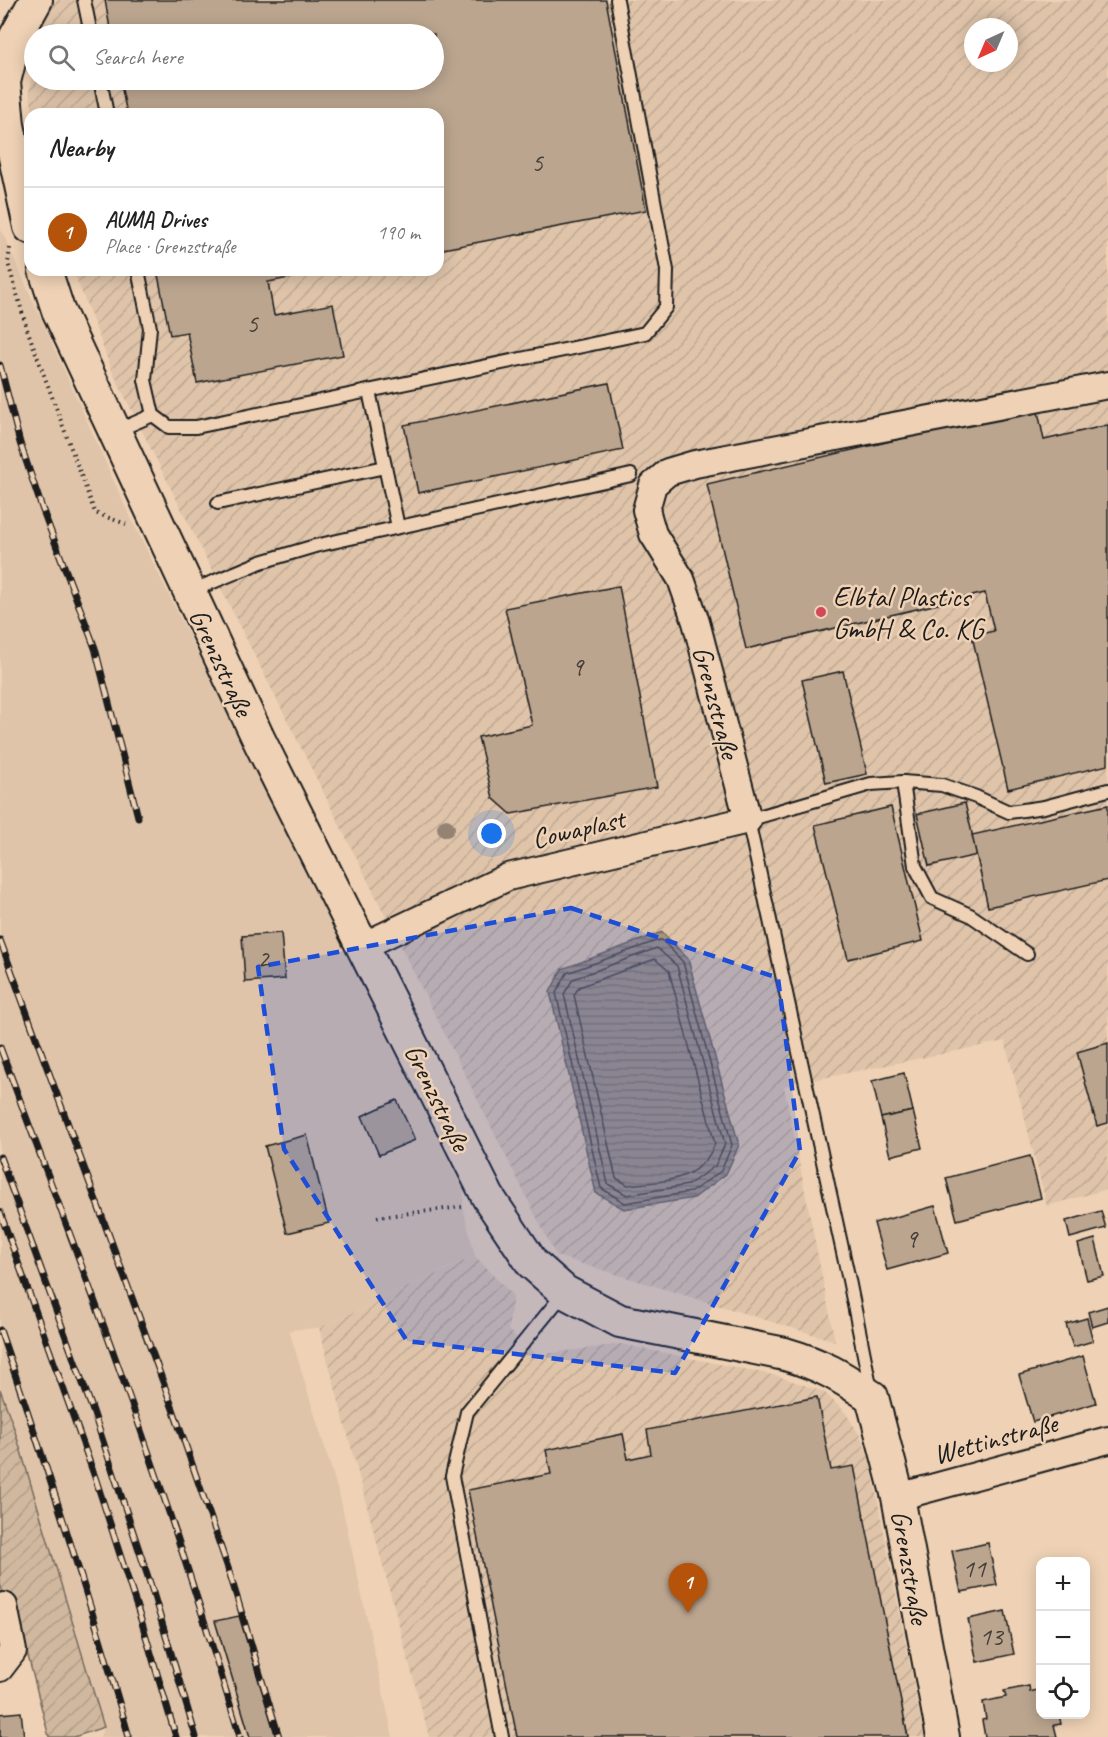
<!DOCTYPE html>
<html lang="en">
<head>
<meta charset="utf-8">
<style>
	body { margin:0; font-family:Caveat,sans-serif; background:#f2f2f2; color:#222 }
	.controls { position:absolute; right:18px; bottom:18px; display:grid; overflow:hidden; border-radius:12px; box-shadow:0 3px 15px #0003 }
	.controls button { width:54px; height:54px; display:grid; place-items:center; padding:0; border:0; border-bottom:2px solid #e0e0e0; background:#fff; color:#222; font:30px sans-serif }
	.compass { position:absolute; left:964px; top:18px; width:54px; height:54px; border-radius:50%; background:#fff; box-shadow:0 3px 15px #0003; rotate:224deg }
	.you { position:absolute; left:492px; top:834px; width:21px; height:21px; margin:-15px; border:4px solid #fff; border-radius:50%; background:#1a73e8; box-shadow:0 0 0 9px #1a73e833 }
	.badge { display:grid; place-items:center; width:39px; height:39px; border-radius:50%; background:#b45309; color:#fff; font-size:20px; font-weight:700 }
	.pin { position:absolute; translate:-50% -50px; filter:drop-shadow(0 2px 3px #0008) }
	.pin::after { content:''; position:absolute; top:32px; width:21px; height:18px; background:inherit; clip-path:polygon(0 0,100% 0,50% 100%) }
	.list { margin:0; padding:0; list-style:none }
	h2 { display:flex; justify-content:space-between; align-items:center; height:78px; margin:0; padding:0 24px; font-size:26px }
	h2 small { font-size:20px; font-weight:400; color:#767676 }
	.list li { display:grid; grid-template-columns:39px 1fr auto; gap:18px; align-items:center; box-sizing:border-box; height:90px; padding:0 24px; border-top:2px solid #e0e0e0 }
	.list b { display:block; font-size:22px; white-space:nowrap }
	.list p { margin:0; font-size:20px; white-space:nowrap; color:#767676 }
	.list em { font-size:20px; font-style:normal; color:#767676 }
	.icon { flex:none; width:33px; height:33px; fill:none; stroke:currentColor; stroke-width:2; stroke-linecap:round; stroke-linejoin:round }
	.map { position:relative; flex:none; width:1108px; height:1737px; overflow:hidden }
	.search { position:absolute; background:#fff; box-shadow:0 3px 15px #0003; left:24px; top:24px; width:420px; height:66px; display:flex; align-items:center; gap:15px; box-sizing:border-box; padding:0 21px; border-radius:33px; color:#767676; font-size:22px }
	.panel { position:absolute; background:#fff; box-shadow:0 3px 15px #0003; left:24px; top:108px; width:420px; height:168px; border-radius:18px }
	.map>svg:first-child { display:block }
	.built { fill:#dfc4aa }
	.industrial { fill:url(#industrial-furrows); fill-rule:evenodd }
	.garden { fill:url(#garden-furrows); stroke:#766a5e; stroke-width:1.5 }
	.water { fill:url(#water-rules); stroke:#6f6359; stroke-width:1.5 }
	.lines { fill:none; stroke-linecap:round; stroke-linejoin:round }
	.shore { stroke:#544c44; stroke-width:1.5 }
	.building { fill:#bba58f; stroke:#1c1c1c; stroke-width:1.5 }
	.service-casing { stroke:#1c1c1c; stroke-width:16 }
	.minor-casing { stroke:#1c1c1c; stroke-width:30 }
	.tertiary-casing { stroke:#1c1c1c; stroke-width:36 }
	.path { stroke:#1c1c1c; stroke-width:4; stroke-dasharray:1.5 4.5; stroke-linecap:butt }
	.service { stroke:#efd2b5; stroke-width:12 }
	.minor { stroke:#efd2b5; stroke-width:26 }
	.tertiary { stroke:#efd2b5; stroke-width:32 }
	.rail-casing { stroke:#1c1c1c; stroke-width:7 }
	.rail { stroke:#efd2b5; stroke-width:4.5; stroke-dasharray:14; stroke-linecap:butt }
	.tree { fill:#948373 }
	.marked { fill:#1d4ed8; fill-opacity:0.2; stroke:#1d4ed8; stroke-width:4.5; stroke-dasharray:12 8; stroke-linejoin:round }
	.poi-dot { fill:#d1495b; stroke:#efd2b5; stroke-width:2 }
	.labels { text-anchor:middle; stroke-width:5; stroke-linejoin:round; paint-order:stroke }
	.number-label { font-size:26px; fill:#443e39 }
	.poi-label { font-size:28px; fill:#1c1c1c; stroke:#efd2b5; text-anchor:start }
	.street-label { font-size:28px; fill:#1c1c1c; stroke:#efd2b5 }
</style>
</head>
<body>
<div class="map">
<svg width="1108" height="1737" viewBox="0 0 1108 1737">
	<defs>
		<pattern id="industrial-furrows" width="10" height="10" patternUnits="userSpaceOnUse" patternTransform="scale(1.5)"><rect width="10" height="10" fill="#dfc4aa"/><path d="M-1 1l2-2M0 10L10 0M9 11l2-2" fill="none" stroke="#bfa892"/></pattern>
		<pattern id="garden-furrows" width="10" height="10" patternUnits="userSpaceOnUse" patternTransform="scale(1.5)"><rect width="10" height="10" fill="#d0b89f"/><path d="M-1 1l2-2M0 10L10 0M9 11l2-2" fill="none" stroke="#b29e88"/></pattern>
		<pattern id="water-rules" width="6" height="5" patternUnits="userSpaceOnUse" patternTransform="scale(1.5)"><rect width="6" height="5" fill="#a79381"/><path d="M0 2.5h6" fill="none" stroke="#877769"/></pattern>
	</defs>
	<rect width="100%" height="100%" fill="#efd2b5"/>
	<filter id="ink" filterUnits="userSpaceOnUse"><feTurbulence type="fractalNoise" baseFrequency=".0167" numOctaves="2"/><feDisplacementMap in="SourceGraphic" scale="12" xChannelSelector="R" yChannelSelector="G"/><feConvolveMatrix kernelMatrix="1 2 1 2 8 2 1 2 1" color-interpolation-filters="sRGB"/></filter>
	<g filter="url(#ink)">
		<!-- built -->
		<polygon class="built" points="0,227 126,508 464,1191 463,1207 475,1256 319,1328 289,1330 341,1501 393,1737 100,1737 104,1726 14,1428 0,1389"/>
		<!-- industrial -->
		<g class="industrial">
			<path d="M 55,0 L 1108,0 L 1108,1189 L 1047,1206 L 1005,1041 L 784,1086 L 835,1341 L 556,1256 L 113,373 L 73,270 L 438,270 L 438,114 L 34,114 L 29,93 L 34,59 L 34,80 L 434,80 L 434,34 L 38,34 L 39,26 ZM 973,27 L 1009,27 L 1009,63 L 973,63 Z"/>
			<polygon points="475,1256 513,1296 508,1330 537,1355 621,1344 778,1376 824,1392 845,1412 861,1437 870,1461 924,1737 429,1737 319,1328"/>
		</g>
		<!-- garden -->
		<polygon class="garden" points="0,1389 14,1428 104,1727 74,1737 49,1737 13,1598 5,1599 0,1584"/>
		<!-- water -->
		<polygon class="water" points="662,932 688,959 739,1145 726,1174 694,1198 624,1209 596,1193 550,992 562,969"/>
		<g class="lines">
			<!-- shore -->
			<g class="shore">
				<polygon points="659,940 662,940 683,962 732,1145 721,1171 691,1192 625,1203 601,1188 556,993 567,973"/>
				<polygon points="657,948 677,966 725,1144 715,1166 688,1185 627,1195 608,1184 564,994 573,979"/>
				<path d="M 655,959 L 669,971 L 715,1144 C 699,1182 665,1181 628,1185 L 616,1178 L 574,995 L 579,987 Z"/>
			</g>
		</g>
		<!-- building -->
		<g class="building">
			<polygon points="105,0 606,0 646,210 438,250 438,114 127,114 120,80 434,80 434,34 111,34"/>
			<polygon points="157,270 331,270 268,282 274,315 333,304 343,355 197,383 187,332 170,335"/>
			<polygon points="609,383 623,450 418,493 404,425"/>
			<polygon points="1037,407 1044,440 1108,425 1108,765 1008,789 972,636 994,631 985,593 746,649 707,484"/>
			<polygon points="619,586 657,787 511,814 493,798 478,737 532,725 505,608"/>
			<polygon points="843,671 867,774 826,783 802,680"/>
			<polygon points="965,803 977,855 929,866 917,814"/>
			<polygon points="1108,805 1108,880 988,907 972,835"/>
			<polygon points="891,807 923,941 848,959 815,825"/>
			<polygon points="281,933 285,979 245,982 242,936"/>
			<polygon points="1108,1043 1108,1123 1097,1126 1077,1052"/>
			<polygon points="904,1073 913,1111 881,1118 872,1081"/>
			<polygon points="397,1100 415,1140 379,1155 362,1116"/>
			<polygon points="913,1111 922,1148 890,1156 881,1118"/>
			<polygon points="307,1135 329,1223 287,1233 265,1146"/>
			<polygon points="1030,1156 1041,1198 957,1220 946,1178"/>
			<polygon points="935,1206 948,1253 887,1270 874,1223"/>
			<polygon points="1101,1211 1106,1228 1070,1238 1066,1221"/>
			<polygon points="1095,1239 1104,1276 1087,1280 1078,1244"/>
			<polygon points="1108,1306 1108,1322 1092,1327 1088,1312"/>
			<polygon points="1087,1318 1093,1341 1073,1347 1066,1324"/>
			<polygon points="1083,1356 1096,1403 1033,1422 1019,1375"/>
			<polygon points="817,1397 831,1470 854,1466 908,1737 517,1737 468,1490 551,1474 546,1450 623,1434 628,1459 651,1454 647,1430"/>
			<polygon points="988,1543 997,1585 961,1592 952,1551"/>
			<polygon points="1005,1611 1014,1654 977,1662 968,1619"/>
			<polygon points="239,1616 276,1737 250,1737 215,1621"/>
			<polygon points="1029,1686 1030,1692 1040,1689 1040,1714 1059,1714 1061,1724 1054,1725 1057,1737 985,1737 982,1720 986,1719 983,1702 1006,1697 1004,1691"/>
			<polygon points="21,1712 24,1737 0,1737 0,1714"/>
		</g>
		<g class="lines">
			<defs>
				<g id="service">
					<polyline points="84,0 91,34"/>
					<polyline points="100,80 107,114"/>
					<polyline points="138,270 150,328 145,380 153,415 169,427 196,427 645,333 666,307 667,270 617,0"/>
					<polyline points="369,391 398,527"/>
					<polyline points="116,431 153,415"/>
					<polyline points="218,503 385,467"/>
					<polyline points="189,592 261,562 315,546 631,475"/>
					<polyline points="903,782 915,866 932,898 970,915 1027,954"/>
					<polyline points="871,1390 849,1280 748,820 871,784 903,782 942,785 976,797 1009,812 1044,807 1108,790"/>
					<polyline points="502,1737 452,1476 467,1412 564,1293"/>
				</g>
				<g id="minor">
					<polyline points="363,946 508,877 748,820 696,622 681,579 653,534 646,510 653,485 668,472 695,464 1108,385"/>
					<polyline points="898,1497 1108,1440"/>
					<polyline points="0,1668 13,1651 4,1606"/>
				</g>
				<g id="tertiary">
					<polyline points="30,227 8,125 4,82 15,38 36,0"/>
					<path d="M 45,270 L 58,310 L 260,742 L 488,1197 L 532,1263 L 565,1292 L 620,1321 L 785,1354 C 823,1365 840,1376 872,1397 L 898,1497 L 943,1737"/>
				</g>
			</defs>
			<!-- service casing -->
			<use href="#service" class="service-casing"/>
			<!-- minor casing -->
			<use href="#minor" class="minor-casing"/>
			<!-- tertiary casing -->
			<use href="#tertiary" class="tertiary-casing"/>
			<!-- path -->
			<g class="path">
				<polyline points="10,248 8,263 27,329 95,513 126,524"/>
				<polyline points="377,1217 462,1207"/>
			</g>
			<!-- service -->
			<use href="#service" class="service"/>
			<!-- minor -->
			<use href="#minor" class="minor"/>
			<!-- tertiary -->
			<use href="#tertiary" class="tertiary"/>
			<defs>
				<g id="rail">
					<polyline points="0,365 20,443 42,508 95,648 138,817"/>
					<polyline points="0,940 173,1409 229,1571 279,1737"/>
					<path d="M 0,1047 C 67,1227 136,1406 194,1589 C 210,1638 225,1688 240,1737"/>
					<polyline points="0,1157 93,1411 151,1586 196,1737"/>
					<polyline points="0,1212 96,1480 142,1623 176,1737"/>
					<path d="M 0,1330 C 46,1465 90,1600 129,1737"/>
				</g>
			</defs>
			<!-- rail casing -->
			<use href="#rail" class="rail-casing"/>
			<!-- rail -->
			<use href="#rail" class="rail"/>
		</g>
		<!-- trees -->
		<circle class="tree" cx="446" cy="828" r="9"/>
	</g>
	<!-- marked area -->
	<path class="marked" d="M 571,908 L 778,978 L 800,1151 L 675,1373 L 407,1341 L 284,1149 L 258,967 Z"/>
	<!-- markers -->
	<circle class="poi-dot" cx="821" cy="612" r="6"/>
	<g class="labels">
		<!-- number labels -->
		<g class="number-label">
			<text x="537" y="171">5</text>
			<text x="252" y="332">5</text>
			<text x="577" y="675">9</text>
			<text x="263" y="967">2</text>
			<text x="911" y="1247">9</text>
			<text x="974" y="1577">11</text>
			<text x="991" y="1645">13</text>
		</g>
		<!-- poi labels -->
		<g class="poi-label">
			<text x="833" y="606">Elbtal Plastics<tspan x="833" dy="32">GmbH &amp; Co. KG</tspan></text>
		</g>
		<!-- street labels -->
		<g class="street-label">
			<text transform="translate(222 662) rotate(65)" y="10">Grenzstraße</text>
			<text transform="translate(717 702) rotate(75)" y="10">Grenzstraße</text>
			<text transform="translate(578 828) rotate(-13)" y="10">Cowaplast</text>
			<text transform="translate(438 1097) rotate(64)" y="10">Grenzstraße</text>
			<text transform="translate(995 1438) rotate(-15)" y="10">Wettinstraße</text>
			<text transform="translate(911 1567) rotate(80)" y="10">Grenzstraße</text>
		</g>
	</g>
</svg>
<div class="controls">
<button>+</button>
<button>−</button>
<button><svg class="icon" aria-label="locate" viewBox="0 0 24 24"><circle cx="12" cy="12" r="6"/><path d="M12 2v4M12 18v4M2 12h4M18 12h4"/></svg></button>
</div>
<svg class="compass" viewBox="-18 -18 36 36"><path d="M0-13l5 13h-10z" fill="#e53935"/><path d="M0 13l5-13h-10z" fill="#767676"/></svg>
<div class="you"></div>
<div class="pin badge" style="left:688px;top:1613px">1</div>
<div class="search"><svg class="icon" aria-label="search" viewBox="0 0 24 24"><circle cx="10" cy="10" r="6"/><path d="M15 15l6 6"/></svg>Search here</div>
<section class="panel">
<h2>Nearby<small></small></h2>
<ul class="list">
<li><span class="badge">1</span><div><b>AUMA Drives</b><p>Place · Grenzstraße</p></div><em>190 m</em></li>
</ul>
</section>
</div>
</body>
</html>
